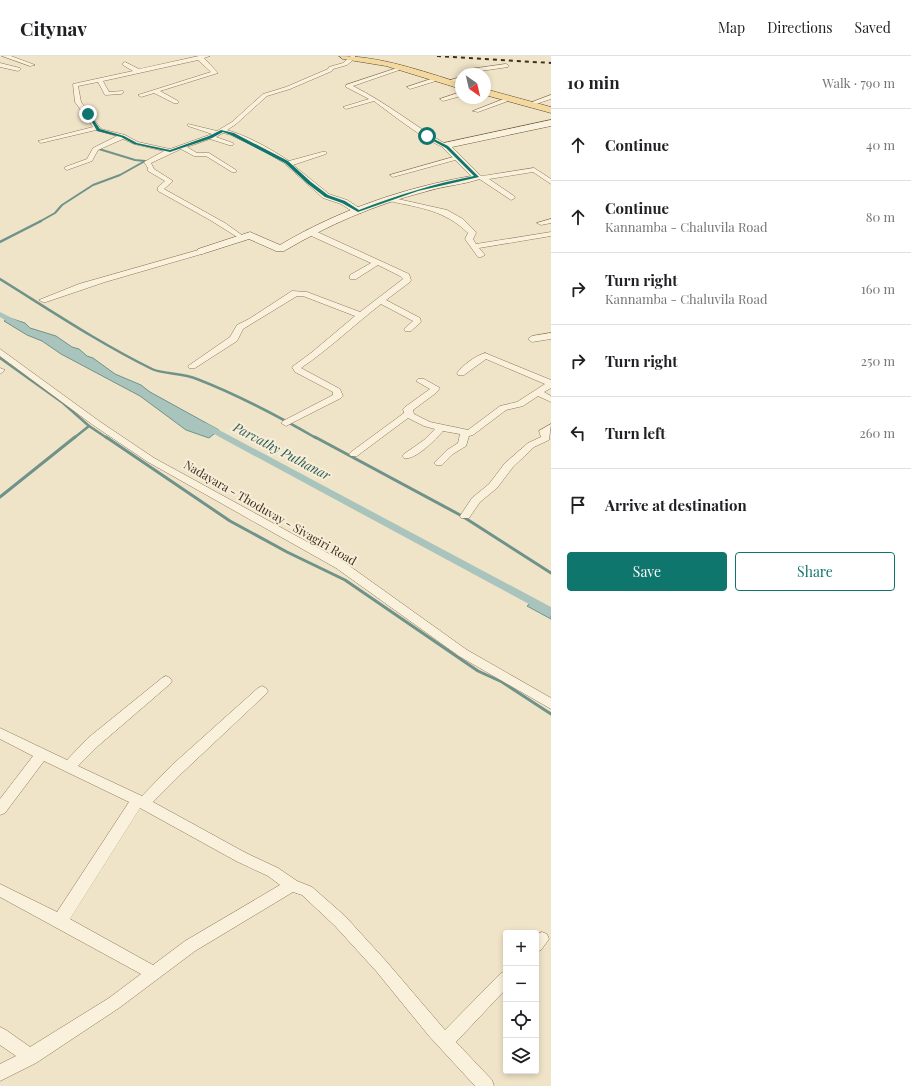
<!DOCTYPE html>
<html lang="en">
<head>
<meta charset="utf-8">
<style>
	body { margin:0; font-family:"Playfair Display",serif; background:#f6f6f6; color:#202124 }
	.controls { position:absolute; right:12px; bottom:12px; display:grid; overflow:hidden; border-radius:4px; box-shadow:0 2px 6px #0003 }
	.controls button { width:36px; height:36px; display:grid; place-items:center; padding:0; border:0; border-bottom:1px solid #e0e0e0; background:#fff; color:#202124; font:20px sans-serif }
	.compass { position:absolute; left:455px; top:12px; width:36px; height:36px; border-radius:50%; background:#fff; box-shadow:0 2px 6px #0003; rotate:146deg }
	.stop { position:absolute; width:12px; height:12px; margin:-9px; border:3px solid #0f766e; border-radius:50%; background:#fff }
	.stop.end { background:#0f766e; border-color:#fff; box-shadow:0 1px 4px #0008 }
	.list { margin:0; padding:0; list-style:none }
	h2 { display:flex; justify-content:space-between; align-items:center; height:52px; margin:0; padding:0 16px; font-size:17px }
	h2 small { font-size:13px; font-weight:400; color:#757577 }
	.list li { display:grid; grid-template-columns:26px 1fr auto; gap:12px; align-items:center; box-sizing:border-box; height:72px; padding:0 16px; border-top:1px solid #e0e0e0 }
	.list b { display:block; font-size:15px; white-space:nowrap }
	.list p { margin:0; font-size:13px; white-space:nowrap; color:#757577 }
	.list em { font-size:13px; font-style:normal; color:#757577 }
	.actions { display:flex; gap:8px; padding:12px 16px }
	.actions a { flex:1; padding:9px 0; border:1px solid #0f766e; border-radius:4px; text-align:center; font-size:14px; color:#0f766e }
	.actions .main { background:#0f766e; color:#fff }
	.icon { flex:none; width:22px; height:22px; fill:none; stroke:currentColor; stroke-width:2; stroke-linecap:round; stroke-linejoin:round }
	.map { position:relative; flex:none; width:551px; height:1030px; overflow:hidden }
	header { display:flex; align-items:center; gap:24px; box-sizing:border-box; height:56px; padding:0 20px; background:#fff; border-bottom:1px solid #e0e0e0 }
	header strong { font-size:19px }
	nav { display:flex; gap:22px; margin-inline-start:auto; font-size:14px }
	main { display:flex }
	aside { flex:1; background:#fff }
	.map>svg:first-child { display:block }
	.water { fill:#a9c4bc; stroke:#6f938a }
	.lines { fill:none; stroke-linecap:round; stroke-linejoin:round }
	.stream-far2 { stroke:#6f938a; stroke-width:2 }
	.stream-far1 { stroke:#6f938a; stroke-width:2.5 }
	.stream { stroke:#6f938a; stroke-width:3 }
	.canal { fill:#a9c4bc; fill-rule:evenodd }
	.street-casing { stroke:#8d765c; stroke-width:1 }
	.secondary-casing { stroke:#6f573f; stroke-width:1 }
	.primary-casing { stroke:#5b4430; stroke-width:1 }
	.street { fill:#faf1dc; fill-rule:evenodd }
	.secondary { fill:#faf1dc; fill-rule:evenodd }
	.primary { fill:#f3d9a0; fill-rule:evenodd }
	.rail { stroke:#3d2e20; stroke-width:2; stroke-dasharray:4 4; stroke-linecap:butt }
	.route { fill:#0f766e }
	.labels { text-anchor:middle; stroke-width:4; stroke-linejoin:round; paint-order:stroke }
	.street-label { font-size:12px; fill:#3d2e20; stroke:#f7eed8 }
	.water-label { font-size:13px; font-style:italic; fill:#2f5d5a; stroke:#f7eed8 }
</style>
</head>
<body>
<header>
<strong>Citynav</strong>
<nav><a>Map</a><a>Directions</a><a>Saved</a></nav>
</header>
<main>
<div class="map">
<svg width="551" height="1030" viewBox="0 0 551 1030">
	<rect width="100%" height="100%" fill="#f0e4c8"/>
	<!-- water -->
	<g class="water">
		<polygon points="10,262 25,267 30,272 56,280 72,291 79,293 87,300 93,302 115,318 141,329 150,336 219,374 209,382 186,374 140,340 61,298 42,285 27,279 4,265"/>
		<polygon points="534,544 551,553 551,563 527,550"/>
	</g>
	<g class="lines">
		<!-- stream-far2 -->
		<g class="stream-far2">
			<polyline points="99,93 135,104 145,105"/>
			<polyline points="39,166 55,157 62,149 93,129 120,119 145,105"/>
		</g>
		<!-- stream-far1 -->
		<g class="stream-far1">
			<polyline points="0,186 41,165"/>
			<path d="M 0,223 C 50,254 99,287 152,313 C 162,318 183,317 197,323 C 238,339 278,360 316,382"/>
			<polyline points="0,302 63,347 89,370 107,382"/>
			<polyline points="74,382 89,370"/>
		</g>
		<!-- stream -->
		<g class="stream">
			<polyline points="106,381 230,465 287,496 345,524 478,615 502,626 551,658"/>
			<polyline points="315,381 462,460 551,517"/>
			<polyline points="0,441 75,381"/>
		</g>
		<!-- canal -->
		<g class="canal">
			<polygon points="0,256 22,267 23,269 19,271 16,271 0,261"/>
			<polygon points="206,367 551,551 551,560 203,372 202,370"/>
		</g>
		<defs>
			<g id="street">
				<polygon points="2,0 11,0 35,9 30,10"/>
				<path d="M 199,0 L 210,0 L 204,2 L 218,17 L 160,35 L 178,45 L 178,47 L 174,47 L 154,37 L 141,41 L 138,39 L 211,16 L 198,4 L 103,25 L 109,36 L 123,35 L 124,36 L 121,38 L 105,39 L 98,26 L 78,30 L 81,46 L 101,73 L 125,79 L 138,86 L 170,93 L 212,78 L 188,70 L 188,68 L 217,75 L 232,66 L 263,38 L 286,31 L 328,13 L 329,11 L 343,7 L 351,0 L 355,0 L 355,2 L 347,9 L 333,13 L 332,15 L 290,33 L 267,40 L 236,68 L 227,74 C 248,80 271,93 289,105 L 322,96 L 326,96 L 326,98 L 293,109 L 329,138 L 347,144 L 361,153 L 361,157 L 355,157 L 341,148 L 323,142 L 284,107 L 264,95 L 231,79 L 223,77 L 216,81 L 233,87 L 233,89 L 229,89 L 210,83 L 187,91 L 197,97 L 209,97 L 236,114 L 236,116 L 232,116 L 206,100 L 194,100 L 181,93 L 151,107 L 154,113 L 173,125 L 164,133 L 225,167 L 246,182 L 242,184 L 210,164 L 158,135 L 158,131 L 165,125 L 148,115 L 148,112 L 144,106 L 164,95 L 134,88 L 123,83 L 98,94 L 92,105 L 67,114 L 65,113 L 65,111 L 87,103 L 93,92 L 117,80 L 96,74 L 41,87 L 38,85 L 93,71 L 75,46 L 73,28 L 133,15 L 123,9 L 123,7 L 125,6 L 139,13 Z"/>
				<polygon points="0,7 20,12 21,13 18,15 0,11"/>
				<polygon points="506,8 508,9 508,11 474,16 476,18 470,18 467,15 470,13"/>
				<path d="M 400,11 L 405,12 L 353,30 C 387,47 416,71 449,90 L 449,92 C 437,94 386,54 374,45 L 346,53 L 343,51 L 369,43 L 346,31 L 346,29 Z"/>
				<polygon points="437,21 439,22 439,24 410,33 407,31"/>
				<polygon points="461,21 461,25 447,28 444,26"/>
				<polygon points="461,36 461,40 443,45 440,43"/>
				<polygon points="551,39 551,43 530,50 527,48"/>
				<polygon points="509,41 512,43 511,44 478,56 473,55"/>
				<polygon points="457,100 460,102 459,103 393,121 390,119"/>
				<polygon points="534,112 551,123 551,128 533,116 489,123 514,140 515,142 511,144 481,124 474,121 477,119 482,120"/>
				<path d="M 389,141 L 447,154 L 463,163 L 475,175 L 476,177 L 473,183 L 476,188 L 551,176 L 551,180 L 479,192 L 485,199 L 481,201 L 478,201 L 465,183 L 468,177 C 444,154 421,152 389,145 Z"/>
				<polygon points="551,163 551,167 541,169 537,167"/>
				<path d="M 307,174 L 313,174 L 409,218 L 411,224 L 410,226 L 386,244 L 420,262 L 421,266 L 411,275 L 405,275 L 404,273 L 413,265 L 381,248 C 354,269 329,293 301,312 L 340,333 L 343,340 L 341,342 L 286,370 L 281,367 L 283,365 L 333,339 L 333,336 L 295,316 L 292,311 L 311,297 L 355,260 L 303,240 L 297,240 L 243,273 L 237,285 L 195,312 L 189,312 L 188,310 L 230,281 L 237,269 L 249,263 L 292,235 L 307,236 L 360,256 L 403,223 L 400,220 L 378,209 L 356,223 L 350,223 L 350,219 L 371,207 L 307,178 Z"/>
				<polygon points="202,193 205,193 205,197 105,226 46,246 43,246 39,244 79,228"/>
				<polygon points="551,277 551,283 532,286 528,283 532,280"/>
				<polygon points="0,293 99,365 154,402 344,506 467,594 551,642 551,653 459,600 336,512 148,406 93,369 0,300"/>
				<path d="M 485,297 L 551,324 L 551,332 L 544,336 L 551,340 L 551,346 L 538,340 L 523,350 L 506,354 L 473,379 L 469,380 L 466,390 L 453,398 L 442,409 L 436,409 L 434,407 L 447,394 L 458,387 L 460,378 L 443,375 C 436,383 415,405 404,402 L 402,400 L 404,398 L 424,384 L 435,373 L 424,370 L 408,362 L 357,400 L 351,400 L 349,398 L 351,396 L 404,357 L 403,353 L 405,351 L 430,333 L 416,325 L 418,323 L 424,323 L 440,332 L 436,337 L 413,354 L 414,358 L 430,366 L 468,374 L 500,350 L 517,346 L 545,328 L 486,303 L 464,319 L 458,319 L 457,317 C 463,309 475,300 485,297 Z"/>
				<polygon points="0,312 5,314 0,318"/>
				<polygon points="551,368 549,384 534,391 513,411 497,432 480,446 469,462 461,462 460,460 472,442 489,428 505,407 528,387 541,381 539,375"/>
				<path d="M 166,620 L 170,622 L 172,625 L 170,628 L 98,690 L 78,710 L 142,740 L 172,709 L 258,632 L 262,630 L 266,632 L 268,635 L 266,638 L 182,717 L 153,746 L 246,797 L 278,812 L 297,825 L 312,831 L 345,860 L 386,905 L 445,974 L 501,917 L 506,915 L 506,933 L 456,986 L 492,1024 L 494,1030 L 475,1030 L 429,980 L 376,915 L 335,870 L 302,839 L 293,836 L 195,895 L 119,952 L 36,1007 L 0,1025 L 0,1008 L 16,1000 L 0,989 L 0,971 L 6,974 L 30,991 L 109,942 L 141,918 L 0,841 L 0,828 L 57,856 L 129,746 L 44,705 L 5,757 L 0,759 L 0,743 L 33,700 L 0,683 L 0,672 L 67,704 L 88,682 L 162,622 ZM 140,752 L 236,805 L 268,820 L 280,829 L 185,885 L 153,909 L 70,863 Z"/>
				<polygon points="542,876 547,878 549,883 541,894 536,896 536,879"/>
			</g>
			<path id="secondary" d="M 551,64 L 551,70 L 452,91 L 482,121 L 480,123 C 462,129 442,130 424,136 C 374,149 328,169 284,195 L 276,195 L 249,183 L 202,198 L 197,195 L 198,193 L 250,176 L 280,189 C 339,154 403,132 471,120 L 442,91 L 444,87 Z"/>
			<g id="primary">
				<path d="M 339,0 C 381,0 421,15 461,27 L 461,33 L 386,10 L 343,3 Z"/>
				<polygon points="485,33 551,51 551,57 485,39"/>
			</g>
		</defs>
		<!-- street casing -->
		<use href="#street" class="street-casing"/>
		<!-- secondary casing -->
		<use href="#secondary" class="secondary-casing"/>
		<!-- primary casing -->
		<use href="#primary" class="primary-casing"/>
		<!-- street -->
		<use href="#street" class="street"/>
		<!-- secondary -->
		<use href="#secondary" class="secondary"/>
		<!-- primary -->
		<use href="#primary" class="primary"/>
		<!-- rail -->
		<polyline class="rail" points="437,0 551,7"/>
	</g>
	<!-- route -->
	<path class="route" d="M 87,57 L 89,57 L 100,73 L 124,80 L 137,87 L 170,94 L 209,80 L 221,74 L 234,77 L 288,105 L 311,126 L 328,139 L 345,145 L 359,154 C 398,139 433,128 474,120 L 446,92 L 426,81 L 426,79 L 448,90 L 479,121 L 418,135 L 358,156 L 342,147 L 325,141 L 308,128 L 285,107 L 231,79 L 223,76 L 212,82 L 170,96 L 134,88 L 121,81 L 97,75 Z"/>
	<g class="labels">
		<!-- street labels -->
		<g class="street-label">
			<text transform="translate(270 457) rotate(30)" y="4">Nadayara - Thoduvay - Sivagiri Road</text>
		</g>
		<!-- water labels -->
		<g class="water-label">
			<text transform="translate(282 395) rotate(28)" y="5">Parvathy Puthanar</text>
		</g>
	</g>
</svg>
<div class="controls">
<button>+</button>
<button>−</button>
<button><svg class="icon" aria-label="locate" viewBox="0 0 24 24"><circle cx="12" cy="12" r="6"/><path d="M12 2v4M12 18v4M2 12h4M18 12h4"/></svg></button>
<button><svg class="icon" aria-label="layers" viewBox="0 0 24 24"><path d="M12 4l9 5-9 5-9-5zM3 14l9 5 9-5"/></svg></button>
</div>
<svg class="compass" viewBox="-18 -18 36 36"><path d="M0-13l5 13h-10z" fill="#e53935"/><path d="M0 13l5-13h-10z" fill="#757577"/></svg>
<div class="stop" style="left:427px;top:80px"></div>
<div class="stop end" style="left:88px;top:58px"></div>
</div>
<aside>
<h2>10 min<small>Walk · 790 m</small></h2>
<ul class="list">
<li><svg class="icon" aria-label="ahead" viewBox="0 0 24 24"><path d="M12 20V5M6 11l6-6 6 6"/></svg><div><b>Continue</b></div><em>40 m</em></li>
<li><svg class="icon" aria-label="ahead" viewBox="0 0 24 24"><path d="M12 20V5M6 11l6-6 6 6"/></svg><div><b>Continue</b><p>Kannamba - Chaluvila Road</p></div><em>80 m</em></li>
<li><svg class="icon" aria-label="right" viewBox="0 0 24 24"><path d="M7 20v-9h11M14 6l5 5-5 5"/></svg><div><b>Turn right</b><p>Kannamba - Chaluvila Road</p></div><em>160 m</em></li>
<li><svg class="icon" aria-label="right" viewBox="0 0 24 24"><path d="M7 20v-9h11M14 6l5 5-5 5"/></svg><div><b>Turn right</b></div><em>250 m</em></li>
<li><svg class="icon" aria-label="left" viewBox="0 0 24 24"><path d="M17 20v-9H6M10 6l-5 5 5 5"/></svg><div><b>Turn left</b></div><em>260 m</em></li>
<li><svg class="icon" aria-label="arrive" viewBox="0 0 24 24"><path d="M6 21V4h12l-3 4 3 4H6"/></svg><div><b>Arrive at destination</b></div></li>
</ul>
<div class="actions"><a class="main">Save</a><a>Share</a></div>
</aside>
</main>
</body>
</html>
